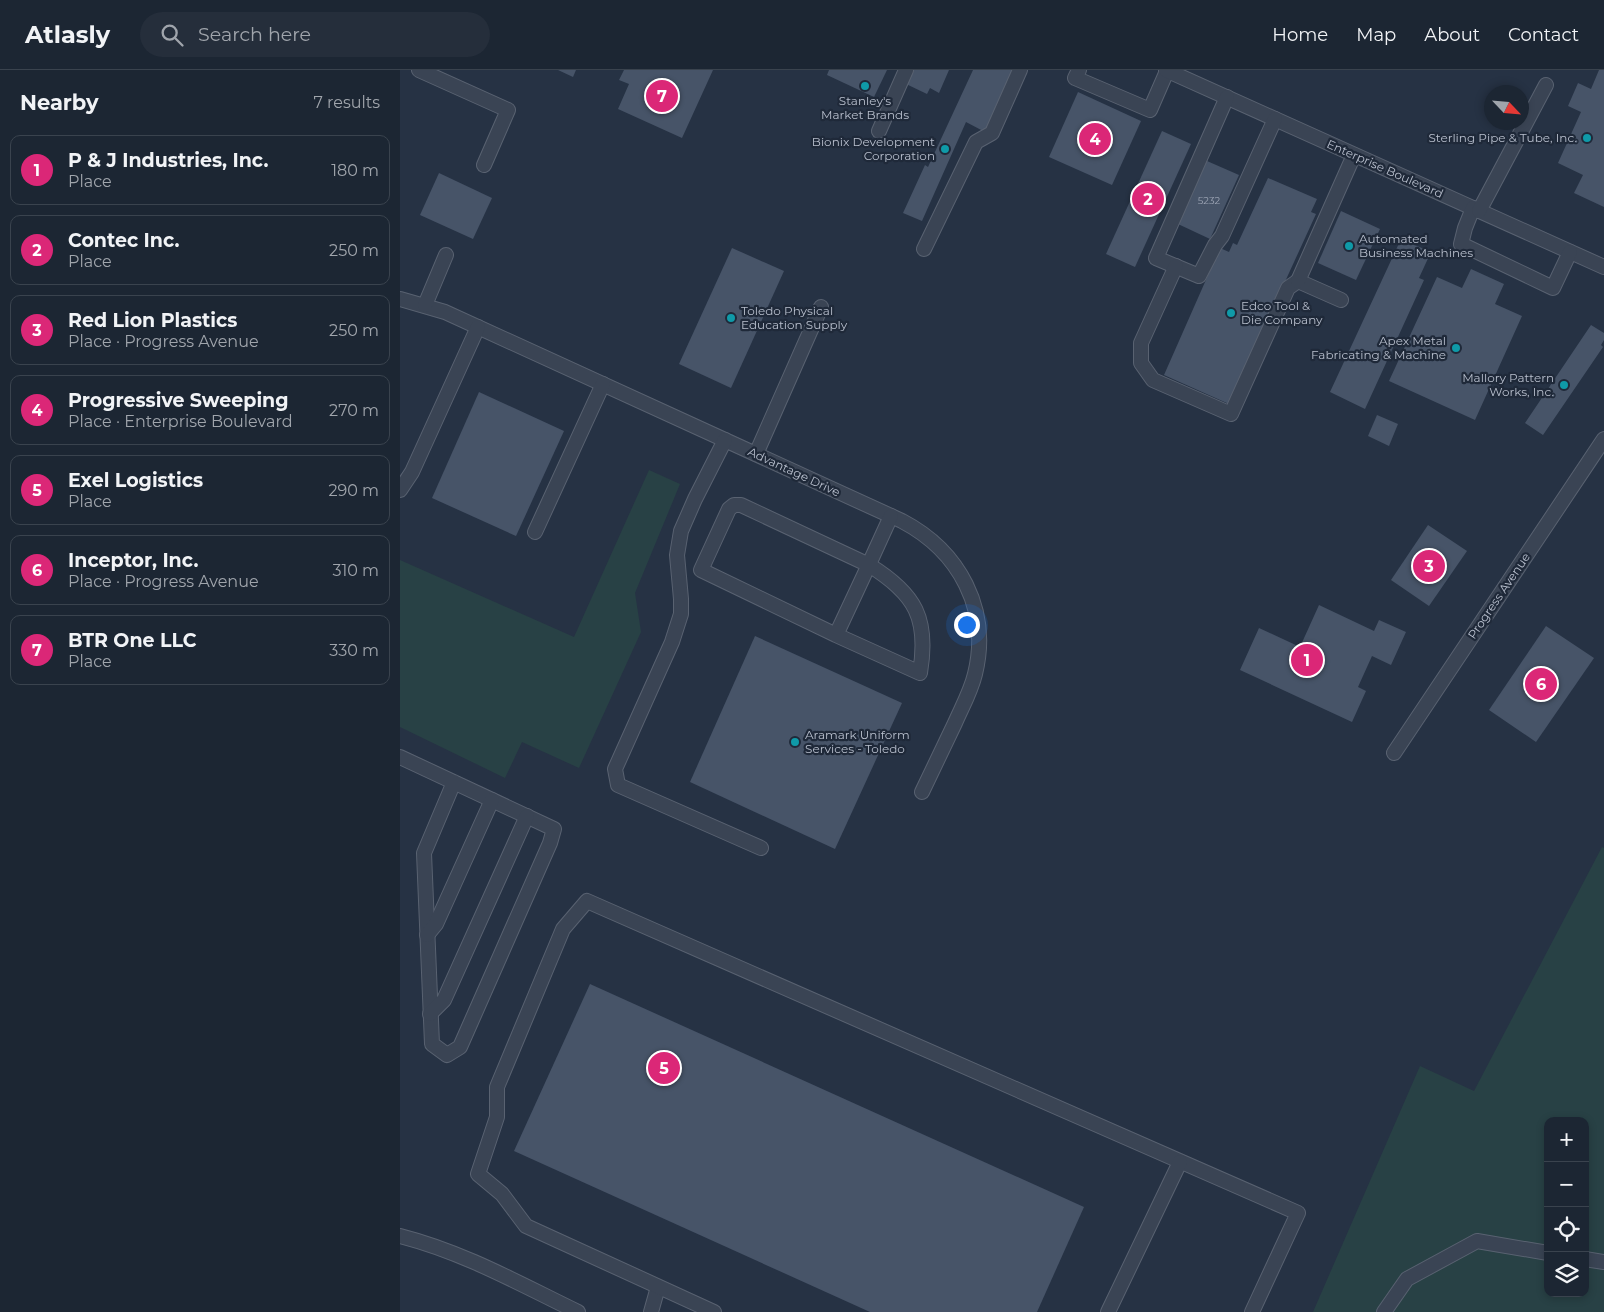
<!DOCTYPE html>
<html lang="en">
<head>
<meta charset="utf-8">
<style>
	body { margin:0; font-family:Montserrat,sans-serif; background:#252e3b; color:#f1f3f6 }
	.controls { position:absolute; right:15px; bottom:15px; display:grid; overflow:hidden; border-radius:10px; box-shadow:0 2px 8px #0003 }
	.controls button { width:45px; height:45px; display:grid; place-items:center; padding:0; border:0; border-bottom:1px solid #3a434e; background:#1c2633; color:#f1f3f6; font:25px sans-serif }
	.compass { position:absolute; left:1084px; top:15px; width:45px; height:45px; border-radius:50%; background:#1c2633; box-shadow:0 2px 8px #0003; rotate:116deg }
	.you { position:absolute; left:566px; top:554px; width:18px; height:18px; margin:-12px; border:4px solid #fff; border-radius:50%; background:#1a73e8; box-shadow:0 0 0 8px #1a73e833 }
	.badge { display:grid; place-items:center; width:32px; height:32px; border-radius:50%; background:#db2777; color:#fff; font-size:16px; font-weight:700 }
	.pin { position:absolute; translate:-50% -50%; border:2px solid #fff; box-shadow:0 1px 5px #0006 }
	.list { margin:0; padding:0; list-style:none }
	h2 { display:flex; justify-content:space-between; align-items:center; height:65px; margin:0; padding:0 20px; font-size:21px }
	h2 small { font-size:16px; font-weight:400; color:#a0a5ac }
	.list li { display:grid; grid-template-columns:32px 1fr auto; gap:15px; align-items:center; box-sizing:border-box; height:70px; margin:0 10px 10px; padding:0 10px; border:1px solid #3a434e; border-radius:10px }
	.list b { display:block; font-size:19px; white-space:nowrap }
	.list p { margin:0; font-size:16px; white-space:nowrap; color:#a0a5ac }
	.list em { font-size:16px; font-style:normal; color:#a0a5ac }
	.icon { flex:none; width:28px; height:28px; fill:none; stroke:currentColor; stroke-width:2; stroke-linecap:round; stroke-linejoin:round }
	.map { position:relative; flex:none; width:1204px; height:1242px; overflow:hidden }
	header { display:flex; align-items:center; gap:30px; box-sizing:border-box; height:70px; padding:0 25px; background:#1c2633; border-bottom:1px solid #3a434e }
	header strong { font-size:24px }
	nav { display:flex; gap:28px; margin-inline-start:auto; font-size:18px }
	.search { width:350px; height:45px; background:#252e3b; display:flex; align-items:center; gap:12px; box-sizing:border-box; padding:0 18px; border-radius:28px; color:#a0a5ac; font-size:19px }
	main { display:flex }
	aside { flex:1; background:#1c2633 }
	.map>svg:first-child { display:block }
	.green { fill:#284145; fill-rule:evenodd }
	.building { fill:#475468 }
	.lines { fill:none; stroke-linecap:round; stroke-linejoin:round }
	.minor-casing { stroke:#596271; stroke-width:16 }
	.minor { stroke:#3a4454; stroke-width:14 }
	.culture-dot { fill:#0f9aa8; stroke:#1f2939; stroke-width:2 }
	.labels { text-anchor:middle; stroke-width:4.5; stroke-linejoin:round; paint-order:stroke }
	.number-label { font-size:10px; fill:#9ca4b4 }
	.poi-label { font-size:12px; fill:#b8bfcd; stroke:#1f2939; text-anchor:end }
	.street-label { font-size:12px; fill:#b8bfcd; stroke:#1f2939 }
</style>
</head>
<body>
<header>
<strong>Atlasly</strong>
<div class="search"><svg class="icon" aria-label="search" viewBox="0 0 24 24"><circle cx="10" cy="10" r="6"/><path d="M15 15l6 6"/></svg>Search here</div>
<nav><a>Home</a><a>Map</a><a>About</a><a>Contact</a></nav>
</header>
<main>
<aside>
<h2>Nearby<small>7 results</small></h2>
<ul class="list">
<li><span class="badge">1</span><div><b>P &amp; J Industries, Inc.</b><p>Place</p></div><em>180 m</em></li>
<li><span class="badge">2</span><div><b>Contec Inc.</b><p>Place</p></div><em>250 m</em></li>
<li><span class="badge">3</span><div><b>Red Lion Plastics</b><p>Place · Progress Avenue</p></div><em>250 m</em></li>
<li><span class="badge">4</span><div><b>Progressive Sweeping</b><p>Place · Enterprise Boulevard</p></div><em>270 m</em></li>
<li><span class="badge">5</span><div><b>Exel Logistics</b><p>Place</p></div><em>290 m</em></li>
<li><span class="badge">6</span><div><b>Inceptor, Inc.</b><p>Place · Progress Avenue</p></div><em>310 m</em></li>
<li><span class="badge">7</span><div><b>BTR One LLC</b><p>Place</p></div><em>330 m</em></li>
</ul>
</aside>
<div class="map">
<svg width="1204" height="1242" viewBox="0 0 1204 1242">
	<rect width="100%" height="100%" fill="#263244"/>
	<!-- green -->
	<g class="green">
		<polygon points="249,400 280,414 235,523 241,562 179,698 122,672 105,708 0,657 0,490 174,567"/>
		<path d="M 1202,777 L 1204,778 L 1204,1242 L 913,1242 L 1020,996 L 1074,1021 ZM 1148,1051 L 1185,1051 L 1185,1223 L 1148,1223 Z"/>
	</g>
	<!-- building -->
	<g class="building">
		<polygon points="158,0 176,0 173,7"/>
		<polygon points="224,0 313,0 282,68 218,39 229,14 219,10"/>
		<polygon points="429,0 487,0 474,27 427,5"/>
		<polygon points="510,0 549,0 539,23 530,18 527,24 504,13"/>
		<polygon points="573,0 614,0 585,62 566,52 522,151 503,143 525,95 528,97"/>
		<polygon points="1199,0 1204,0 1204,137 1174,123 1183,105 1158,93 1181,42 1168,36 1178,13 1191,19"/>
		<polygon points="678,22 741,51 712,115 649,87"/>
		<polygon points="762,61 791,74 735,197 706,184"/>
		<polygon points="807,91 839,105 810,169 778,154"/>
		<polygon points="39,103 92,128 73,169 20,145"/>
		<polygon points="868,108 917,129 911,142 916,144 829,334 764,305 820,178 829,182 833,173 837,175"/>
		<polygon points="941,141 980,159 956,210 918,193"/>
		<polygon points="1001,169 1031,182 1019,208 1024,210 965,339 930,322"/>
		<polygon points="332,178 384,201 331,318 279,294"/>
		<polygon points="1071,199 1104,214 1095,234 1122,246 1075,350 989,311 1037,207 1062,218"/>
		<polygon points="1191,255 1204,263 1204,270 1201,275 1203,277 1143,365 1125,353"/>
		<polygon points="79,322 164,361 116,466 32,428"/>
		<polygon points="977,345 998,354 989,376 968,366"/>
		<polygon points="1028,455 1067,481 1029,536 991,510"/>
		<polygon points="919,535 974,561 979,550 1006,562 991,595 972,586 958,617 966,621 952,652 840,600 859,558 900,577"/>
		<polygon points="1146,556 1194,588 1136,672 1089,640"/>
		<polygon points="355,566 502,633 435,779 290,712"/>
		<polygon points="190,914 684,1137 637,1242 470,1242 114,1081"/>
	</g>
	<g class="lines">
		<defs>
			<g id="minor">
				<polyline points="19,0 108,40 84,95"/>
				<polyline points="679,0 675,8 750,40 767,1"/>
				<polyline points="766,0 1204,197"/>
				<polyline points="827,27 756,188 799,206 815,175 822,166 875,49"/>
				<polyline points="479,61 506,0"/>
				<polyline points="1073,138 1065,158 1061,174 1153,218 1170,182"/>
				<polyline points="1079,141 1146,15"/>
				<polyline points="524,179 576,72 592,63 620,0"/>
				<polyline points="776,196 741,273 741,293 753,310 831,344 888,218 898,211 941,230"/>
				<polyline points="898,211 954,85"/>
				<path d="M 0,229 L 45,242 L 502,451 C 559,481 591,539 575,604 C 571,621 562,637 555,653 C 544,676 533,699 522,722"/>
				<polyline points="25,235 46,185"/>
				<polyline points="325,370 295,429 281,461 277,485 281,529 281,544 272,572 215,699 218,715 361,778"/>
				<polyline points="356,384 421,237"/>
				<polyline points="0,420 12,402 78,257"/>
				<polyline points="135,462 203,314"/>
				<path d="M 436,565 L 301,500 L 329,439 L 334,435 L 341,435 L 469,495 C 516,524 529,549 520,603 L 436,565 C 455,525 473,486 491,446"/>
				<polyline points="994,683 1204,369"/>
				<polyline points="0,687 154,759 150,773 60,977 47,985 32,974 24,783 54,712"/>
				<polyline points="27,865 36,854 92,730"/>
				<polyline points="30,944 44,930 127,746"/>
				<path d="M 0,1166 C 63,1182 120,1214 178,1242"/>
				<polyline points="1185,1189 1204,1192"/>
				<polyline points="251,1242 258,1217"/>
				<polyline points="314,1242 126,1156 102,1124 78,1104 97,1047 97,1017 163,859 187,831 898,1143 852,1242"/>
				<polyline points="708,1242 780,1092"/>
				<polyline points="984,1242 1007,1209 1077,1171 1148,1183"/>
			</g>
		</defs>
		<!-- minor casing -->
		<use href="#minor" class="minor-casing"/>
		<!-- minor -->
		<use href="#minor" class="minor"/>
	</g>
	<!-- markers -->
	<g class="culture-dot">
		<circle cx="465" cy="16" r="5"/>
		<circle cx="1187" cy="68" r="5"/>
		<circle cx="545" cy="79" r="5"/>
		<circle cx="949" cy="176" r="5"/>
		<circle cx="831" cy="243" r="5"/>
		<circle cx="331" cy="248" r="5"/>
		<circle cx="1056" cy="278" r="5"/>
		<circle cx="1164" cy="315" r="5"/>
		<circle cx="395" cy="672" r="5"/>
	</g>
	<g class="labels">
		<!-- number labels -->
		<g class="number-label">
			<text x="809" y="134">5232</text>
		</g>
		<!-- poi labels -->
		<g class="poi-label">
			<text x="465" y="35" text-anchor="middle">Stanley's<tspan x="465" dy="14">Market Brands</tspan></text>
			<text x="1177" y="72">Sterling Pipe &amp; Tube, Inc.</text>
			<text x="535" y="76">Bionix Development<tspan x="535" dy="14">Corporation</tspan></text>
			<text x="959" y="173" text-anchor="start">Automated<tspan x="959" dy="14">Business Machines</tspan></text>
			<text x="841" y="240" text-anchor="start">Edco Tool &amp;<tspan x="841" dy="14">Die Company</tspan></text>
			<text x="341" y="245" text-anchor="start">Toledo Physical<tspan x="341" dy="14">Education Supply</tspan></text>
			<text x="1046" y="275">Apex Metal<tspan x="1046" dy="14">Fabricating &amp; Machine</tspan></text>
			<text x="1154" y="312">Mallory Pattern<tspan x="1154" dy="14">Works, Inc.</tspan></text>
			<text x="405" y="669" text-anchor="start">Aramark Uniform<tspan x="405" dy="14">Services - Toledo</tspan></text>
		</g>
		<!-- street labels -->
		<g class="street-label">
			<text transform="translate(985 99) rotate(24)" y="4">Enterprise Boulevard</text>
			<text transform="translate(394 402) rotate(25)" y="4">Advantage Drive</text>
			<text transform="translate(1099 526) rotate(-56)" y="4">Progress Avenue</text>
		</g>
	</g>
</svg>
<div class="controls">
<button>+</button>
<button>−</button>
<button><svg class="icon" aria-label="locate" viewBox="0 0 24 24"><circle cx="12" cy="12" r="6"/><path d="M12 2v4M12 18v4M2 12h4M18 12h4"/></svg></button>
<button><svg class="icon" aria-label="layers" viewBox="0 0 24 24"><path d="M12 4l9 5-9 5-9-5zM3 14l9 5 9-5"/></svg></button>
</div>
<svg class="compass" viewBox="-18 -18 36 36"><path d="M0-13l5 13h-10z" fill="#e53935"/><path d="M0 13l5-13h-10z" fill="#a0a5ac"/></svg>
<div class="you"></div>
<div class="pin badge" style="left:907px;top:590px">1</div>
<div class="pin badge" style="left:748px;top:129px">2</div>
<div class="pin badge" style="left:1029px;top:496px">3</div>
<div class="pin badge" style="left:695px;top:69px">4</div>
<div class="pin badge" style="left:264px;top:998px">5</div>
<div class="pin badge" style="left:1141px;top:614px">6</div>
<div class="pin badge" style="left:262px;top:26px">7</div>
</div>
</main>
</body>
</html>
